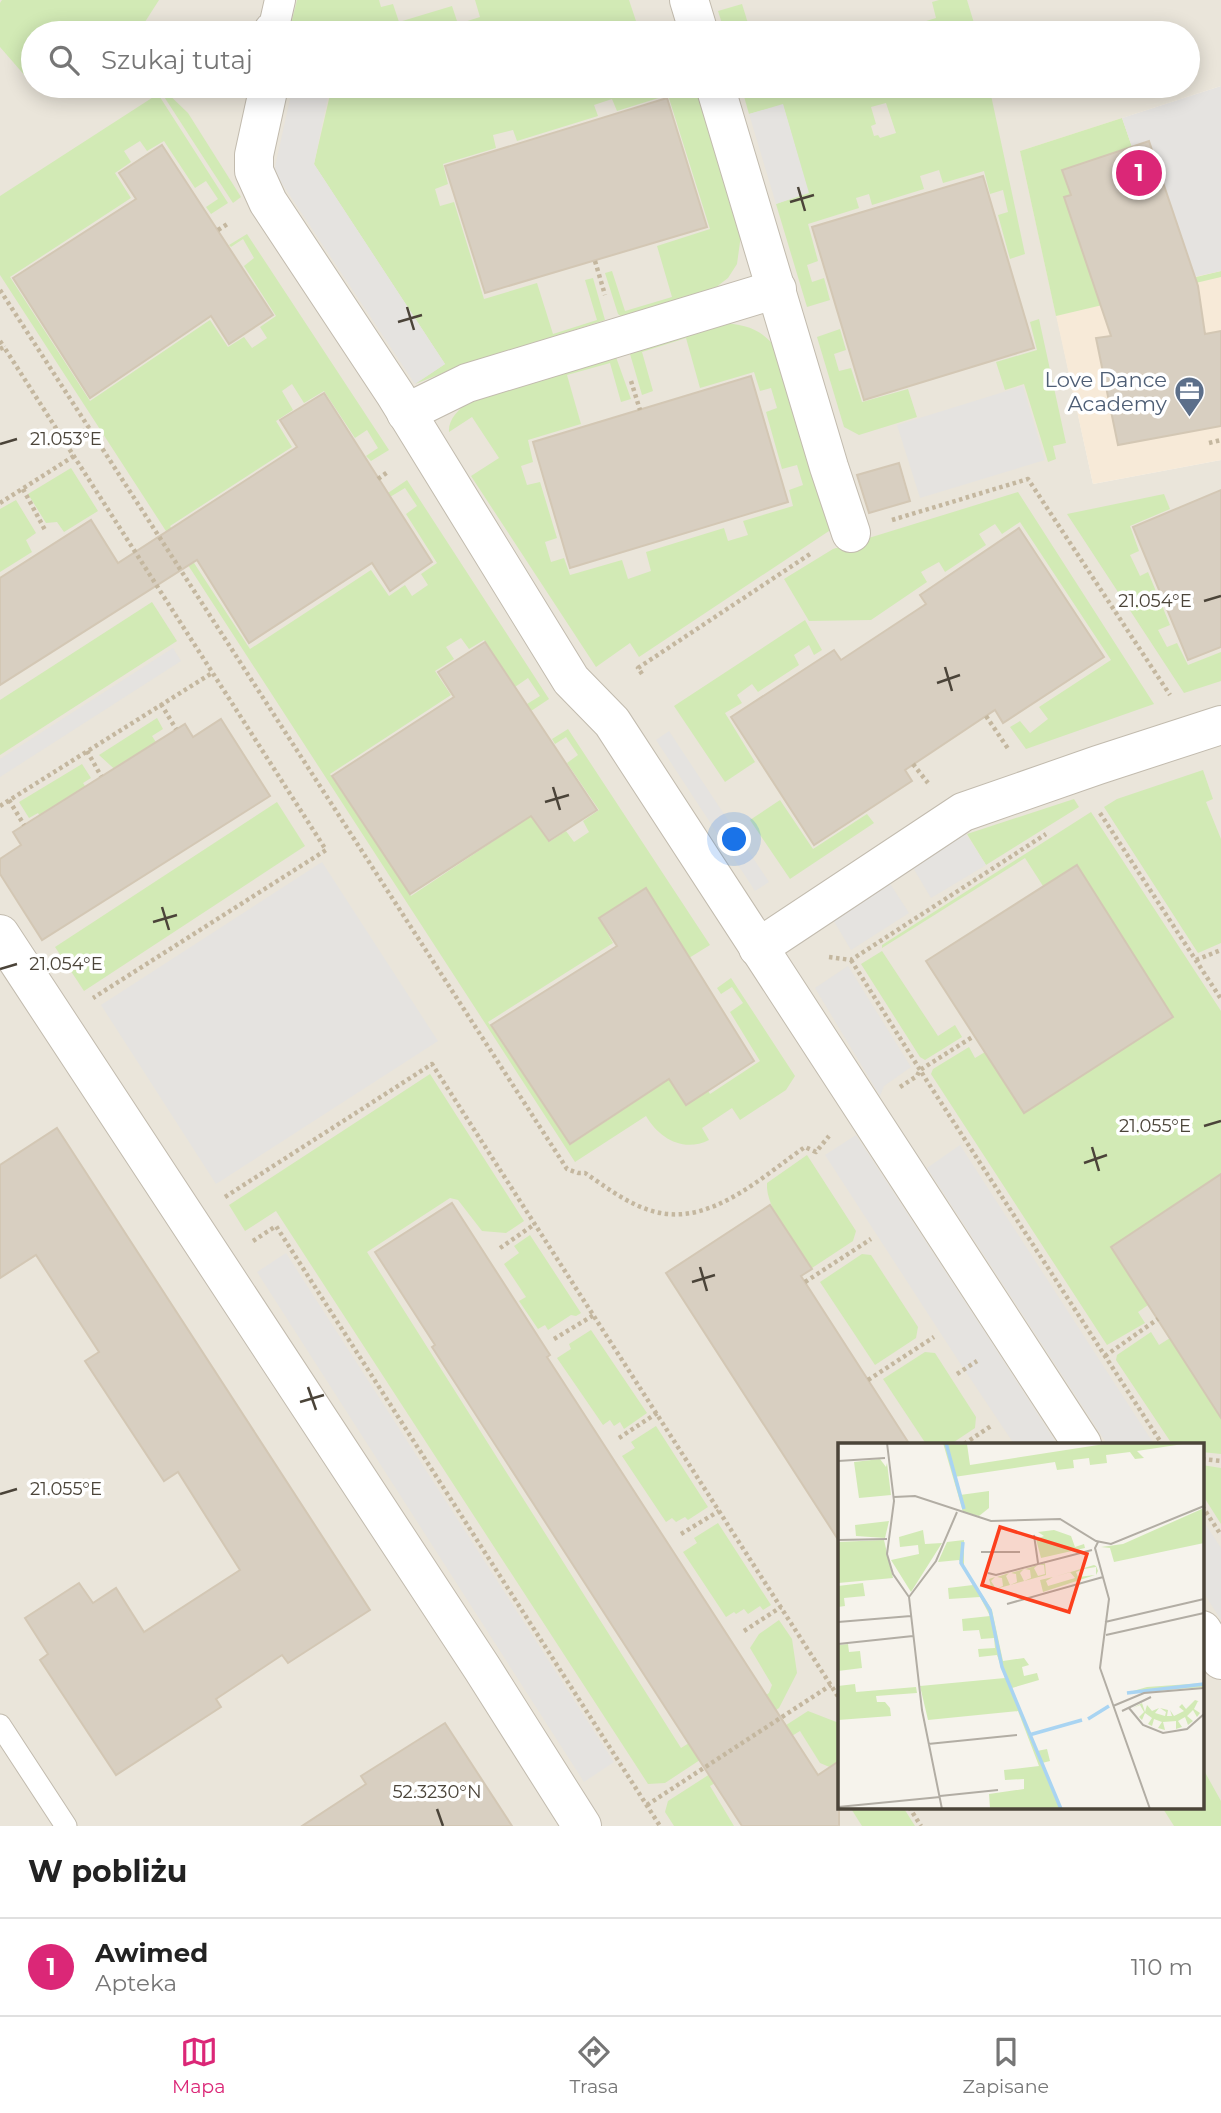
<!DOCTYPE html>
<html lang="pl">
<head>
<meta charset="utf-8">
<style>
	body { margin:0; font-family:Montserrat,sans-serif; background:#f2f2f2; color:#222 }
	.you { position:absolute; left:735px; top:840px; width:24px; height:24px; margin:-18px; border:5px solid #fff; border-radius:50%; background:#1a73e8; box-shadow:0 0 0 10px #1a73e833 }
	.badge { display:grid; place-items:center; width:46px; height:46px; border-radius:50%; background:#db2777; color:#fff; font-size:23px; font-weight:700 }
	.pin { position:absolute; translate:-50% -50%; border:4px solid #fff; box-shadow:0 2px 7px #0006 }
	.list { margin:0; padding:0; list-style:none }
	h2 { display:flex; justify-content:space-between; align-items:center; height:91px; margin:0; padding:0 28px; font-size:30px }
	h2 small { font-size:23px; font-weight:400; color:#767676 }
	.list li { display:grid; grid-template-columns:46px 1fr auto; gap:21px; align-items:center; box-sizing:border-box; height:98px; padding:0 28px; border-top:2px solid #e0e0e0 }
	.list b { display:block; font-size:26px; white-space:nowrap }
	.list p { margin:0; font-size:23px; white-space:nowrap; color:#767676 }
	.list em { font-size:23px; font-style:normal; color:#767676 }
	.icon { flex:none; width:38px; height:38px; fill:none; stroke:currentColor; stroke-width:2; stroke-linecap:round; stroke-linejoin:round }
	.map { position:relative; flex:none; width:1221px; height:1826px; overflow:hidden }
	.search { position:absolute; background:#fff; box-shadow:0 4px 18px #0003; left:21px; right:21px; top:21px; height:77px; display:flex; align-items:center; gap:18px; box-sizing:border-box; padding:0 24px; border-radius:38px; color:#767676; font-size:26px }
	.sheet { height:189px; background:#fff }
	nav { display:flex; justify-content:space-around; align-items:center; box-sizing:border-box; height:98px; border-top:2px solid #e0e0e0; background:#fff; font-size:19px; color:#767676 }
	nav a { display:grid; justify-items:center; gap:4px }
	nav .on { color:#db2777 }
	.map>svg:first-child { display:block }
	.residential { fill:#eae5da; fill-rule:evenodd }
	.commercial { fill:#f7ead8 }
	.green { fill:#d2eab5; fill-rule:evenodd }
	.parking { fill:#e5e3e0 }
	.building { fill:#d8cfc1; stroke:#d3c7b4; stroke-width:2 }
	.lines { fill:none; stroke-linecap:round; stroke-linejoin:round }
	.service-casing { stroke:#c2bbae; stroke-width:23 }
	.pedestrian-casing { stroke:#c2bbae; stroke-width:32 }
	.minor-casing { stroke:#c2bbae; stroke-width:40 }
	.path { stroke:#c4b79f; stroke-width:4.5; stroke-dasharray:3.5 3.5; stroke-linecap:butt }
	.service { stroke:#fff; stroke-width:21 }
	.pedestrian { stroke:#fff; stroke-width:30 }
	.minor { stroke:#fff; stroke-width:38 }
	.ticks { fill:none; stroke:#4b4439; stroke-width:2.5 }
	.labels { text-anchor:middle; stroke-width:7; stroke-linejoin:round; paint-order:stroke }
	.service-label { font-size:21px; fill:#4e5e75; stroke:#fff; text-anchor:end }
	.inset-river { fill:none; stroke:#a9d4f2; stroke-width:3.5 }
	.inset-road { fill:none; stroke:#b2ada4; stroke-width:2 }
	.view { fill:#fc3f1d; fill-opacity:0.15; stroke:#fc3f1d; stroke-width:3.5 }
	.inset-edge { fill:none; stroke:#4b4439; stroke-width:3.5 }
	.ticks-label { font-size:18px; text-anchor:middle; fill:#4b4439; stroke:#fff; stroke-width:7; stroke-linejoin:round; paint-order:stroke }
</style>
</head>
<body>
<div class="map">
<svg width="1221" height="1826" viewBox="0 0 1221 1826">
	<rect width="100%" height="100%" fill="#f6f3ec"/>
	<!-- residential -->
	<path class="residential" d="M 0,0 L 1221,0 L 1221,86 L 1021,151 L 1093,484 L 1221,460 L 1221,1826 L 0,1826 ZM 33,33 L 1188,33 L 1188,86 L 33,86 ZM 839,1444 L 1202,1444 L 1202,1807 L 839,1807 Z"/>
	<!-- commercial -->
	<polygon class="commercial" points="1221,86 1221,460 1093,484 1020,151"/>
	<!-- green -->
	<g class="green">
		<polygon points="2,0 159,0 143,25 134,33 33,33 33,85 0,47 0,3"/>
		<polygon points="297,0 379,0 381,7 393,4 399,22 452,6 458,24 480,17 475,0 629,0 640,33 295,33 289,32"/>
		<polygon points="939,0 967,0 977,33 898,33 897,30 936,18 932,2"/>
		<polygon points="742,4 751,33 725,33 718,11"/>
		<polygon points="332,86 698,86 741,235 737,264 728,278 715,288 622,317 618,314 605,273 612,271 625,311 672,297 657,246 710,229 668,95 617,111 612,99 594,105 598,116 517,141 513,130 493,135 496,148 443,164 448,184 435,189 440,206 454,202 484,299 537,283 553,334 597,320 585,280 593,278 605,320 461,366 415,384 445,364 314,164"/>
		<path d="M 741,86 L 989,86 L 1025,254 L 1010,259 L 998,215 L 1008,212 L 1003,190 L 990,194 L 984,171 L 943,183 L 939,170 L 920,176 L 924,189 L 872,205 L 869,194 L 856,198 L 859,208 L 808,224 L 818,261 L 807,265 L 812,282 L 824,278 L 830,300 L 807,307 L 776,204 L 808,192 L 783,105 L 749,114 ZM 886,103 L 896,133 L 880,138 L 878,135 L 874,136 L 871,126 L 876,124 L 871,107 Z"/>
		<polygon points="162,88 188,113 241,197 233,203 161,92"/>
		<path d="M 158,94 L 228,203 L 211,214 L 206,207 L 218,199 L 206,181 L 195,188 L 164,141 L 147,151 L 140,141 L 124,151 L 131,162 L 115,173 L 131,198 L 10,277 L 90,401 L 210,320 L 228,347 L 244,337 L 252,348 L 267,338 L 260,327 L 276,316 L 244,266 L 254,258 L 243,239 L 231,247 L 229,245 L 247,234 L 389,450 L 371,461 L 366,456 L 378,448 L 367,430 L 355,438 L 324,391 L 304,403 L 292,384 L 282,391 L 293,410 L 276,421 L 292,447 L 170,526 L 250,649 L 371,570 L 389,596 L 405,585 L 412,596 L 428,585 L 421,574 L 437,563 L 406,514 L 417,506 L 405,488 L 390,497 L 388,493 L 407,480 L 549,699 L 531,711 L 527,704 L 540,696 L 528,678 L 515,687 L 484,640 L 469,649 L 461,638 L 446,647 L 454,659 L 435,671 L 451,695 L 330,774 L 411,896 L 531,816 L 549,842 L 566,831 L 574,842 L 589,832 L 583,821 L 599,810 L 567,763 L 578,755 L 566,737 L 555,744 L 552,739 L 568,729 L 710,945 L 689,958 L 645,888 L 599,918 L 613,943 L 488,1022 L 570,1145 L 692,1064 L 710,1094 L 760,1061 L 730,1012 L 743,1003 L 732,987 L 721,994 L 717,988 L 731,978 L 795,1076 L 786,1090 L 740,1120 L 732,1108 L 702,1128 L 709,1140 C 683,1153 659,1138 646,1116 L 575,1162 L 0,275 L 0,196 Z"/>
		<polygon points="1122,118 1132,147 1062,171 1071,195 1134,292 1221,271 1221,277 1056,316 1020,151"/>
		<polygon points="1039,319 1066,443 1053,446 1056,459 1048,462 1024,384 1005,390 996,362 1037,350 1030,322"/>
		<path d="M 721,323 C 745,324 763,329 777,350 L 832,529 L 639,657 L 630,643 L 596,667 L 471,476 L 499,458 L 472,417 L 449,432 C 448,419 459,410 467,402 L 616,357 L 631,399 L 621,402 L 610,363 L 567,375 L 581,424 L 528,440 L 533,462 L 521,466 L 527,485 L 540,482 L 557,538 L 545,542 L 551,562 L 564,558 L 570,575 L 622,560 L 628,579 L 651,571 L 646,552 L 724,528 L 728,541 L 748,535 L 743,521 L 793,506 L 789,490 L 803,485 L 797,465 L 782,469 L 766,412 L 777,408 L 771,388 L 760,391 L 754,372 L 700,388 L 686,338 L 642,352 L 653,391 L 642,395 L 630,354 L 632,350 Z"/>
		<polygon points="840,329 846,350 834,354 839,371 851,368 862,402 908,389 917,417 859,435 844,427 817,337"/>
		<polygon points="71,468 98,511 64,532 57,522 46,523 28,494"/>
		<polygon points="1018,492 1154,704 1026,749 1010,727 1020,721 1030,733 1048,719 1039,707 1111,660 1020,522 1002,534 995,524 979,534 986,545 945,572 939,562 921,572 927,582 871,620 809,621 784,579 833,549"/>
		<polygon points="1164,494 1170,509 1130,526 1139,551 1130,555 1140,576 1148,572 1170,625 1158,630 1167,647 1177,643 1188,665 1221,652 1221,681 1184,693 1067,514"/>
		<polygon points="16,500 36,533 26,540 32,552 0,572 0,509"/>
		<polygon points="152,602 177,641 0,755 0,700"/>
		<polygon points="805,620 822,650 814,655 809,645 794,655 799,665 758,692 752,684 737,695 742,703 725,713 755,762 725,782 674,706"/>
		<polygon points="157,718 163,729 152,736 161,750 121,775 99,755"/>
		<polygon points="82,764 91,778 83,783 91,795 44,823 38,813 29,818 19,802"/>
		<polygon points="1203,770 1213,799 1206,802 1221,839 1221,943 1198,953 1104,807 1117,799"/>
		<polygon points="1074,799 1079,807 986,865 967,834"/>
		<polygon points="780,800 813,849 867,814 874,823 790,879 750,820"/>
		<polygon points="277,802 305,846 84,991 55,947"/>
		<polygon points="1091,812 1221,1011 1221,1174 1111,1247 1148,1305 1138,1312 1145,1323 1107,1345 931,1074 933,1069 969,1047 975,1058 985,1052 1024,1113 1173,1017 1077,866 1043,886 1025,858 882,948 882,945"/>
		<polygon points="882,951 938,1036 955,1025 962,1037 925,1060 920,1057 861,964"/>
		<polygon points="430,1074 524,1221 506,1233 482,1231 458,1200 450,1198 367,1252 681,1748 769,1693 772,1685 750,1648 759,1634 779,1620 792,1639 797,1673 779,1708 665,1783 648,1784 276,1211 245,1231 229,1205"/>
		<path d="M 807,1155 L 856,1231 L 853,1241 L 812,1268 C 797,1246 765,1209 767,1183 Z"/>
		<polygon points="530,1235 581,1313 576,1316 571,1315 548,1330 545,1325 538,1329 519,1301 526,1297 504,1264 519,1253 514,1246"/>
		<polygon points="862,1254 871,1255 918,1327 916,1338 875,1365 820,1282"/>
		<polygon points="591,1330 647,1413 624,1429 620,1422 614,1426 610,1420 603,1425 557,1358 571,1349 569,1344"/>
		<polygon points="1151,1332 1159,1345 1170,1338 1221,1388 1221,1454 1202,1452 1202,1444 1177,1444 1170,1441 1116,1360 1117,1355"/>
		<polygon points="925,1352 935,1353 976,1417 975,1428 951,1444 926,1444 883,1379"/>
		<polygon points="656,1426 708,1507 688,1520 685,1517 676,1522 672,1518 666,1522 622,1456 635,1448 631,1442"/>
		<polygon points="1202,1465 1221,1468 1221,1524 1202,1494"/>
		<polygon points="718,1523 771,1605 763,1610 760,1606 748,1614 744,1609 736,1614 734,1612 726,1617 683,1552 697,1543 694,1538"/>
		<polygon points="808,1711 839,1723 839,1771 820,1763 800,1731 710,1786 734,1826 674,1826 665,1812 668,1801"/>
		<polygon points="1202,1767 1221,1801 1221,1826 1174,1826 1162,1807 1202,1807"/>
		<polygon points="850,1807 903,1807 915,1826 862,1826"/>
	</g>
	<!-- parking -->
	<g class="parking">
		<polygon points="293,86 330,86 314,164 445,364 415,384 277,176 275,167"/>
		<polygon points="1221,86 1221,271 1194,277 1149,141 1132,147 1122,118"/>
		<polygon points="783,104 809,193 776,204 749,114"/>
		<polygon points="1023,386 1045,460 920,498 897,425"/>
		<polygon points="173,648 181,661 0,777 0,759"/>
		<polygon points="669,731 769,882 755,891 656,740"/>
		<polygon points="964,831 986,865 931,898 912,866"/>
		<polygon points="322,862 438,1041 216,1184 101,1005"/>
		<polygon points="889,882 909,913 851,950 832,918"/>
		<polygon points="848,966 911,1067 884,1086 880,1096 815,988"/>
		<polygon points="856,1135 990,1340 1057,1444 1014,1444 956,1357 825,1155"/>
		<polygon points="960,1145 1154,1444 1107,1444 927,1168"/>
		<polygon points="286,1253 614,1762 584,1782 257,1272"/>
		<polygon points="1202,1519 1221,1548 1221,1620 1202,1590"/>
	</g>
	<!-- building -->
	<g class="building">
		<polygon points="667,98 707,227 485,293 445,166"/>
		<polygon points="1149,141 1198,286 1205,334 1221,331 1221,426 1118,445 1096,338 1111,336 1064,197 1071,195 1062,170"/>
		<polygon points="162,145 273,315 229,344 211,316 90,398 13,278 136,199 119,173"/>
		<polygon points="983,176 1034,348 864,400 812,227"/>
		<polygon points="751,376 788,502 570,568 533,442"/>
		<polygon points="324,393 432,562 390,591 372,563 249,643 197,560 0,685 0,578 91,520 118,563 297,447 280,420"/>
		<polygon points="899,463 910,501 869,513 857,475"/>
		<polygon points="1221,490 1221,647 1188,660 1133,527"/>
		<polygon points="1019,528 1104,657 1003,723 995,710 905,770 912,781 814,845 731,717 834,650 841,660 926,604 920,595"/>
		<polygon points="485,642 597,810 549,841 531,816 410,894 332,776 454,697 438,672"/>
		<polygon points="221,719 270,796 42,940 0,874 0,859 21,845 13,832 185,724 193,737"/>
		<polygon points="1077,865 1173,1017 1024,1113 926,961"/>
		<polygon points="646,888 754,1061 686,1105 669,1079 570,1144 491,1025 617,946 599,918"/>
		<polygon points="57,1128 370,1610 288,1663 282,1655 216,1699 221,1707 116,1775 40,1660 48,1654 25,1618 79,1583 93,1603 116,1588 144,1632 240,1570 178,1472 164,1481 85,1361 99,1352 36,1255 0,1278 0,1165"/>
		<polygon points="1221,1174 1221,1418 1111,1247"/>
		<polygon points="452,1203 550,1355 547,1357 818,1775 839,1761 839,1826 742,1826 432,1347 435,1345 375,1252"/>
		<polygon points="770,1205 812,1269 801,1276 910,1445 839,1445 839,1541 666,1273"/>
		<polygon points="445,1723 512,1826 302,1826 366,1784 361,1776"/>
	</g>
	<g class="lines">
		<defs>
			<polyline id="service" points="0,1725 66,1826"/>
			<polyline id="pedestrian" points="273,31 280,0"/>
			<g id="minor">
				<polyline points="689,0 699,33"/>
				<polyline points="273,31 273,33"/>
				<polyline points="269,86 254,155 254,171 268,202 395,394 571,680 612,722 1082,1444"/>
				<polyline points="715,86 829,467 851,533"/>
				<polyline points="406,413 467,383 777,289"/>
				<polyline points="0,934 482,1668 582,1826"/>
				<polyline points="758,948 963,812 1098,765 1221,725"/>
				<polyline points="1202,1630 1221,1660"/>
			</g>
		</defs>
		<!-- service casing -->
		<use href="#service" class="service-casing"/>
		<!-- pedestrian casing -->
		<use href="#pedestrian" class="pedestrian-casing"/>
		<!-- minor casing -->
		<use href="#minor" class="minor-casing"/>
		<!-- path -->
		<g class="path">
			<polyline points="218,230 229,223"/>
			<polyline points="595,261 605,295"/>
			<path d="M 0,290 L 567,1169 L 578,1173 L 585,1173 C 606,1187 630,1206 656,1212 C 711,1226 763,1176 805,1147 L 816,1152 L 829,1136"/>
			<polyline points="0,341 4,347"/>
			<polyline points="0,349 4,347 326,850 93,998"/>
			<polyline points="631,381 640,410"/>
			<polyline points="1209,443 1221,440"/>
			<polyline points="378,479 389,471"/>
			<polyline points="23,489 45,530"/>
			<polyline points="0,503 74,456"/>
			<polyline points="892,520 1028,479 1170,695"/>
			<polyline points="642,674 638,668 810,554"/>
			<polyline points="161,704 176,729"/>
			<polyline points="986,716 1009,750"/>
			<polyline points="87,751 101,776"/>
			<polyline points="913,764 928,783"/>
			<polyline points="9,800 24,825"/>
			<polyline points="0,806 212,673"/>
			<polyline points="1100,813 1221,999"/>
			<polyline points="829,957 851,960 1046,834"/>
			<polyline points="851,960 927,1081 1162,1444"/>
			<polyline points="1196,960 1221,950"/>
			<polyline points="900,1087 917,1076 920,1070 974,1036"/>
			<polyline points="225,1197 432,1064 839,1698"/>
			<polyline points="253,1241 276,1226 660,1826"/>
			<polyline points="500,1248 535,1224"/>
			<polyline points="805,1282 871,1239"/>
			<polyline points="554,1339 594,1315"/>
			<polyline points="1105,1356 1158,1319"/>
			<polyline points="957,1374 977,1361"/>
			<polyline points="868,1380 934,1337"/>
			<polyline points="619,1438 657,1413"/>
			<polyline points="964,1444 991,1426"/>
			<polyline points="1202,1459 1221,1461"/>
			<polyline points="1202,1506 1221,1535"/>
			<polyline points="681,1534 719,1511"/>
			<polyline points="744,1631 781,1607"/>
			<polyline points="647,1805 831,1685"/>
			<polyline points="909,1807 921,1826"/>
		</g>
		<!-- service -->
		<use href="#service" class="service"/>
		<!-- pedestrian -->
		<use href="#pedestrian" class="pedestrian"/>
		<!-- minor -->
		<use href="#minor" class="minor"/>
	</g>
	<!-- ticks -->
	<path class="ticks" d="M 798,187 L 805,211M 790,202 L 814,195M 407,307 L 414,330M 398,322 L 422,315M 0,444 L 17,439M 1204,601 L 1221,596M 945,667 L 952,691M 937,683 L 960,675M 553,787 L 560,810M 545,802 L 569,795M 162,907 L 169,930M 153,922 L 177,915M 0,969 L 17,964M 1204,1126 L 1221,1121M 1092,1147 L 1099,1171M 1084,1163 L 1107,1155M 700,1267 L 707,1291M 692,1282 L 715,1275M 308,1387 L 316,1410M 300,1402 L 324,1395M 0,1494 L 17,1489M 437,1809 L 443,1826"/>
	<!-- icons -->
	<defs>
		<symbol id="office-pin" viewBox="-11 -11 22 30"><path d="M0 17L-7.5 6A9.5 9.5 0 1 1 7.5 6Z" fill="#5c6f8a" stroke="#fff"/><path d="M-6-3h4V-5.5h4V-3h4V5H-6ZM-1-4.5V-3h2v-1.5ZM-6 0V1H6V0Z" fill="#fff"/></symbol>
	</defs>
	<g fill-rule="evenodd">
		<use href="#office-pin" x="1172" y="374" width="35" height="47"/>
	</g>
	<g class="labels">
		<!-- service labels -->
		<g class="service-label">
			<text x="1167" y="387">Love Dance<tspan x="1167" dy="24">Academy</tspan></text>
		</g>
	</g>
	<!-- overview -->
	<g transform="translate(838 1443)">
		<rect width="366" height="366" fill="#f6f3ec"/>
		<path d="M 105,0 L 129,1 L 132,22 L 273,0 L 345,1 L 299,8 L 306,15 L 297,16 L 292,9 L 268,12 L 269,20 L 252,22 L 251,15 L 235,17 L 236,25 L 219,27 L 217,19 L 116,34 L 122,52 L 151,48 L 151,65 L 141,73 L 125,69 ZM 42,16 L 48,24 L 49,20 L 53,52 L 21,55 L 16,19 ZM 366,65 L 366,100 L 276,119 L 272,105 L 263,104 L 285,101 ZM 51,78 L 47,95 L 18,93 L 17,82 ZM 85,87 L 87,101 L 104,100 L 73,149 L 53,117 L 81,111 L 80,102 L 62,104 L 61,94 ZM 216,87 L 233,93 L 237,104 L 246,101 L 247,105 L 203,115 L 198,96 L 206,93 L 200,89 ZM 46,97 L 55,135 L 0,140 L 0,99 ZM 126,97 L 126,124 L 154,167 L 165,218 L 186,215 L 191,222 L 184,224 L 186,233 L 199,230 L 201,237 L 174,245 L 199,308 L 209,306 L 212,318 L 204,320 L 224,366 L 143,366 L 152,365 L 151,351 L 186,346 L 186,336 L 167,337 L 166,327 L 201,323 L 180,268 L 90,277 L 82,243 L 167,235 L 159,212 L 141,214 L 140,206 L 157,205 L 156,195 L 143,196 L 141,187 L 125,188 L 124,176 L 152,173 L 142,154 L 111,156 L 110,145 L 135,142 L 121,117 L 100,119 L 109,99 ZM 207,120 L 208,132 L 154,147 L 151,136 L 157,134 L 153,138 L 158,146 L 165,143 L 164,135 L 159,134 L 171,130 L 168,133 L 172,142 L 179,139 L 178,131 L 173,130 L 186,126 L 182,130 L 186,138 L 193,135 L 192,127 L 187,126 L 200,122 L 196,125 L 200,133 L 207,131 L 206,122 L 201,122 ZM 256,122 L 258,123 L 260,128 L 258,132 L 258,124 L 246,126 L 238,129 L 240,134 L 257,132 L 205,149 L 202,137 L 215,134 L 208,138 L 210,143 L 237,135 L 232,129 L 216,134 ZM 25,140 L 27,153 L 6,155 L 7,163 L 0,164 L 0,143 ZM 10,201 L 11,209 L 22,208 L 24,225 L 0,228 L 1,202 ZM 366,240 L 366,244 L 288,250 L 309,244 ZM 17,241 L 18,249 L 78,244 L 79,250 L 38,253 L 39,259 L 47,259 L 52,265 L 53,273 L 0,277 L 0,243 ZM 357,257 L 366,260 L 360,258 L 356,266 L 362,270 L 359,274 L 355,267 L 349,273 L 355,278 L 350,282 L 347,274 L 340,278 L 344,284 L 338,286 L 338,278 L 325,279 L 327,287 L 320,285 L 324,279 L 316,276 L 314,283 L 310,281 L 314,275 L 307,270 L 304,277 L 301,274 L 306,269 L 302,262 L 295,265 L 304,260 L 307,269 L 309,262 L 314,268 L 321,265 L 317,270 L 327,273 L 328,269 L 322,265 L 330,267 L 329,273 L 334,273 L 332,267 L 336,273 L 346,268 L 341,264 L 344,261 L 348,266 Z" fill="#d2eab5"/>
		<path class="inset-river" d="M 108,0 L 126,66M 125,99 L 123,120 L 152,167 L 164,224 L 223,366M 289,250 L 366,241M 250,276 L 271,263M 191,292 L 244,277"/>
		<path class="inset-road" d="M 49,0 L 56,58 L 49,111 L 55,131 L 71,154 L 84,267 L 104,366M 0,18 L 47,15M 56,54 L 77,53 L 153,78 L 222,76 L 258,98 L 273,101 L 366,63M 196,92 L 200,120M 0,97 L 49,96M 260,99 L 257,105 L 271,156 L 262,225 L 312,366M 143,109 L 182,109M 150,130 L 158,132 L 254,107M 71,154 L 98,118 L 119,69M 169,161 L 265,134M 0,179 L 73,173M 267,179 L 366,156M 268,192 L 366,170M 0,201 L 75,193M 275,263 L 306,250 L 366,245M 291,265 L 305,282 L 325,290 L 349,286 L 366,271M 284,268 L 313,254M 90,301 L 179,292M 102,353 L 160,347M 0,364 L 102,354"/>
		<path class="view" d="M 162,84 L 249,111 L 231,169 L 144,142 Z"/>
		<rect width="366" height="366" class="inset-edge"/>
	</g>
	<g class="ticks-label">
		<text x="66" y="445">21.053°E</text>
		<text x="1155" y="607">21.054°E</text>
		<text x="66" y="970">21.054°E</text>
		<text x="1155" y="1132">21.055°E</text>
		<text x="66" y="1495">21.055°E</text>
		<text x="437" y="1798">52.3230°N</text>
	</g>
</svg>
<div class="you"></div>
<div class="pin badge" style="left:1139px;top:173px">1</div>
<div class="search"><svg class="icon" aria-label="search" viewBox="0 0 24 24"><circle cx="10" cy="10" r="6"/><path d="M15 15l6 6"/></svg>Szukaj tutaj</div>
</div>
<section class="sheet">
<h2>W pobliżu<small></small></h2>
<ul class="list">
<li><span class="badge">1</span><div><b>Awimed</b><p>Apteka</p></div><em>110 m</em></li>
</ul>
</section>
<nav>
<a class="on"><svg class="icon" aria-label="map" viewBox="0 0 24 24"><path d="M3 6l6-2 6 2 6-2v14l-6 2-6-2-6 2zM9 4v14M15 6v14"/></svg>Mapa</a>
<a><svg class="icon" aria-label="directions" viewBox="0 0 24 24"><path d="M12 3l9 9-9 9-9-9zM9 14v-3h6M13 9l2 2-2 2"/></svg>Trasa</a>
<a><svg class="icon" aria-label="saved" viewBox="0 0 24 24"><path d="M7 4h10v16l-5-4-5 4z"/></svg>Zapisane</a>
</nav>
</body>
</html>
